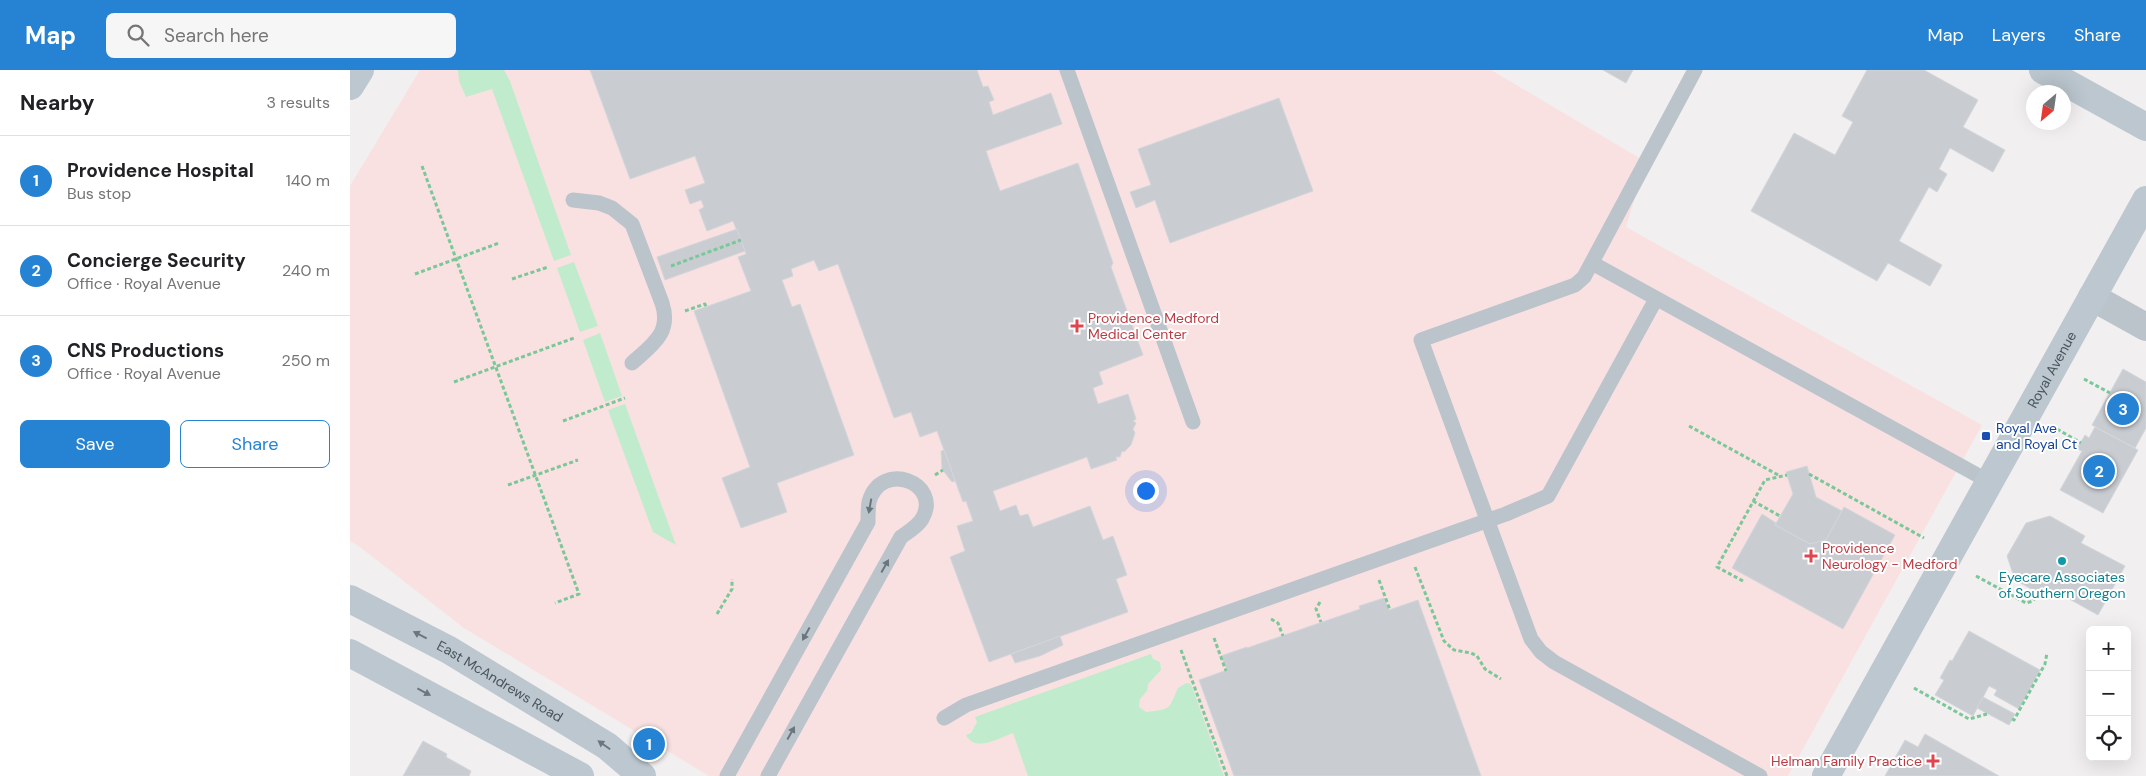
<!DOCTYPE html>
<html lang="en">
<head>
<meta charset="utf-8">
<style>
	body { margin:0; font-family:"DM Sans",sans-serif; background:#f6f6f6; color:#202124 }
	.controls { position:absolute; right:15px; bottom:15px; display:grid; overflow:hidden; border-radius:8px; box-shadow:0 5px 20px #0002 }
	.controls button { width:45px; height:45px; display:grid; place-items:center; padding:0; border:0; border-bottom:1px solid #e0e0e0; background:#fff; color:#202124; font:25px sans-serif }
	.compass { position:absolute; left:1676px; top:15px; width:45px; height:45px; border-radius:50%; background:#fff; box-shadow:0 5px 20px #0002; rotate:209deg }
	.you { position:absolute; left:795px; top:420px; width:18px; height:18px; margin:-12px; border:4px solid #fff; border-radius:50%; background:#1a73e8; box-shadow:0 0 0 8px #1a73e833 }
	.badge { display:grid; place-items:center; width:32px; height:32px; border-radius:50%; background:#2683d4; color:#fff; font-size:16px; font-weight:700 }
	.pin { position:absolute; translate:-50% -50%; border:2px solid #fff; box-shadow:0 1px 5px #0006 }
	.list { margin:0; padding:0; list-style:none }
	h2 { display:flex; justify-content:space-between; align-items:center; height:65px; margin:0; padding:0 20px; font-size:21px }
	h2 small { font-size:16px; font-weight:400; color:#757577 }
	.list li { display:grid; grid-template-columns:32px 1fr auto; gap:15px; align-items:center; box-sizing:border-box; height:90px; padding:0 20px; border-top:1px solid #e0e0e0 }
	.list b { display:block; font-size:19px; white-space:nowrap }
	.list p { margin:0; font-size:16px; white-space:nowrap; color:#757577 }
	.list em { font-size:16px; font-style:normal; color:#757577 }
	.actions { display:flex; gap:10px; padding:15px 20px }
	.actions a { flex:1; padding:11px 0; border:1px solid #2683d4; border-radius:8px; text-align:center; font-size:18px; color:#2683d4 }
	.actions .main { background:#2683d4; color:#fff }
	.icon { flex:none; width:28px; height:28px; fill:none; stroke:currentColor; stroke-width:2; stroke-linecap:round; stroke-linejoin:round }
	.map { position:relative; flex:none; width:1796px; height:706px; overflow:hidden }
	header { display:flex; align-items:center; gap:30px; box-sizing:border-box; height:70px; padding:0 25px; background:#2683d4; color:#fff }
	header strong { font-size:24px }
	nav { display:flex; gap:28px; margin-inline-start:auto; font-size:18px }
	.search { width:350px; height:45px; background:#f6f6f6; display:flex; align-items:center; gap:12px; box-sizing:border-box; padding:0 18px; border-radius:8px; color:#757577; font-size:19px }
	main { display:flex }
	aside { flex:1; background:#fff }
	.map>svg:first-child { display:block }
	.medical { fill:#f9e1e1 }
	.green { fill:#c0eccd }
	.building { fill:#c9ccd1; stroke:#d3d6da }
	.lines { fill:none; stroke-linecap:round; stroke-linejoin:round }
	.path { stroke:#7bc79a; stroke-width:3; stroke-dasharray:4 2.5; stroke-linecap:butt }
	.lane { stroke:#bbc4cb; stroke-width:15 }
	.street { stroke:#bbc4cb; stroke-width:28 }
	.secondary { stroke:#bcc7cf; stroke-width:28 }
	.oneway { fill:#6a767d }
	.oneway2 { fill:#6b767e }
	.health-dot { fill:#e0444e; stroke:#fff; stroke-width:2 }
	.transit-dot { fill:#1a4fb4; stroke:#fff; stroke-width:2 }
	.culture-dot { fill:#0f9aa8; stroke:#fff; stroke-width:2 }
	.labels { text-anchor:middle; stroke-width:4; stroke-linejoin:round; paint-order:stroke }
	.health-label { font-size:14px; fill:#be3a42; stroke:#fff; text-anchor:start }
	.street-label { font-size:14px; fill:#48545b; stroke:#fff }
	.transit-label { font-size:14px; fill:#164399; stroke:#fff; text-anchor:start }
	.culture-label { font-size:14px; fill:#0d838f; stroke:#fff }
</style>
</head>
<body>
<header>
<strong>Map</strong>
<div class="search"><svg class="icon" aria-label="search" viewBox="0 0 24 24"><circle cx="10" cy="10" r="6"/><path d="M15 15l6 6"/></svg>Search here</div>
<nav><a>Map</a><a>Layers</a><a>Share</a></nav>
</header>
<main>
<aside>
<h2>Nearby<small>3 results</small></h2>
<ul class="list">
<li><span class="badge">1</span><div><b>Providence Hospital</b><p>Bus stop</p></div><em>140 m</em></li>
<li><span class="badge">2</span><div><b>Concierge Security</b><p>Office · Royal Avenue</p></div><em>240 m</em></li>
<li><span class="badge">3</span><div><b>CNS Productions</b><p>Office · Royal Avenue</p></div><em>250 m</em></li>
</ul>
<div class="actions"><a class="main">Save</a><a>Share</a></div>
</aside>
<div class="map">
<svg width="1796" height="706" viewBox="0 0 1796 706">
	<rect width="100%" height="100%" fill="#f1efef"/>
	<!-- medical -->
	<polygon class="medical" points="70,0 1141,0 1296,92 1276,157 1632,355 1438,706 359,706 114,558 10,477 0,471 0,116"/>
	<!-- green -->
	<g class="green">
		<polygon points="108,0 154,0 160,11 221,185 204,191 142,19 116,27 109,11"/>
		<polygon points="224,192 248,256 230,262 207,198"/>
		<polygon points="250,263 272,326 255,332 233,270"/>
		<polygon points="275,334 326,475 303,462 258,340"/>
		<path d="M 801,584 L 803,589 L 810,592 L 811,600 L 798,614 L 797,621 L 790,629 L 789,637 L 796,642 C 822,639 818,640 828,618 L 836,613 L 841,614 L 874,706 L 678,706 L 663,663 C 649,668 625,683 616,665 L 621,663 L 627,652 L 625,647 Z"/>
	</g>
	<!-- building -->
	<g class="building">
		<polygon points="240,0 627,0 633,17 638,16 644,30 639,32 643,45 701,23 712,54 636,81 650,121 728,93 763,193 761,197 793,285 749,302 753,314 743,318 748,334 778,324 786,349 783,351 786,353 783,359 785,363 781,375 774,382 772,381 770,387 766,387 767,390 741,399 737,387 643,421 650,441 666,435 670,446 678,444 683,457 740,436 753,470 763,466 777,505 766,509 778,542 639,592 600,487 615,481 607,456 623,451 616,431 613,432 587,361 570,367 561,342 544,348 488,194 469,201 464,190 441,199 443,206 432,210 442,237 450,234 504,385 427,413 437,442 391,458 372,408 400,397 344,241 401,221 388,187 396,184 383,151 357,161 349,140 354,137 351,130 340,134 335,120 355,113 345,86 280,109"/>
		<polygon points="1253,0 1283,0 1276,13"/>
		<polygon points="1517,0 1574,0 1628,30 1613,57 1655,80 1643,102 1600,78 1589,99 1597,104 1587,122 1579,117 1549,171 1592,195 1580,216 1538,193 1527,211 1401,141 1444,63 1485,85 1503,52 1492,46"/>
		<polygon points="929,28 963,121 820,173 805,130 786,138 780,122 801,115 788,79"/>
		<polygon points="387,159 395,181 315,210 307,187"/>
		<polygon points="1773,299 1796,312 1796,358 1785,378 1742,355"/>
		<polygon points="1745,357 1788,380 1753,443 1710,420 1732,381 1727,379 1735,365 1739,368"/>
		<polygon points="594,380 600,396 605,411 602,412 592,399 591,381"/>
		<polygon points="1457,396 1466,427 1492,441 1476,470 1460,474 1425,455 1443,424 1436,402"/>
		<polygon points="1494,437 1545,465 1493,559 1382,498 1412,444 1426,453 1425,455 1460,474 1476,470"/>
		<polygon points="1700,446 1735,466 1731,473 1775,496 1748,545 1705,521 1701,530 1665,510 1657,486 1676,453"/>
		<polygon points="1034,528 1039,540 1068,530 1131,706 884,706 849,610 877,600 871,586 897,577 897,578 1010,539 1009,536"/>
		<polygon points="1619,561 1690,600 1669,639 1644,625 1647,620 1639,616 1623,646 1585,625 1594,610 1590,608 1600,590 1602,591"/>
		<polygon points="710,566 713,575 690,586 665,593 661,584"/>
		<polygon points="1633,627 1665,644 1659,655 1627,638"/>
		<polygon points="1575,664 1649,706 1535,706 1555,670 1568,677"/>
		<polygon points="73,671 97,684 96,687 121,701 119,706 53,706"/>
	</g>
	<g class="lines">
		<!-- path -->
		<g class="path">
			<polyline points="72,96 229,524 205,533"/>
			<polyline points="321,196 391,170"/>
			<polyline points="65,204 149,173"/>
			<polyline points="162,209 198,197"/>
			<polyline points="335,241 355,234 356,237"/>
			<polyline points="1734,309 1760,323"/>
			<polyline points="104,312 224,268"/>
			<polyline points="213,351 275,328"/>
			<polyline points="1339,356 1430,406"/>
			<polyline points="1707,359 1731,373"/>
			<polyline points="1459,404 1574,468"/>
			<polyline points="585,405 593,400"/>
			<polyline points="158,415 228,390"/>
			<polyline points="1403,431 1430,446"/>
			<polyline points="1065,497 1094,571 1104,580 1121,583 1127,586 1135,599 1151,609"/>
			<polyline points="1626,506 1676,533 1683,531 1688,523"/>
			<polyline points="1029,510 1040,540"/>
			<polyline points="1393,511 1367,497 1415,410 1437,405"/>
			<polyline points="970,532 966,539 971,552"/>
			<polyline points="367,544 382,519 382,509"/>
			<polyline points="921,549 928,553 933,566"/>
			<polyline points="864,568 876,601"/>
			<polyline points="831,580 877,706"/>
			<polyline points="1564,618 1619,649 1637,644"/>
			<polyline points="1662,649 1664,650 1695,594 1697,583"/>
		</g>
		<!-- lane -->
		<g class="lane">
			<polyline points="717,0 843,352"/>
			<polyline points="1345,0 1234,207 1225,215 1071,270 1181,569 1191,582 1204,592 1410,706"/>
			<path d="M 223,130 L 249,133 L 262,138 L 282,154 L 312,233 C 322,263 302,275 282,293"/>
			<polyline points="1242,193 1640,412"/>
			<polyline points="594,648 616,635 1156,444 1198,426 1306,229"/>
			<path d="M 377,706 L 518,452 C 518,446 518,438 519,432 C 531,389 593,413 572,449 C 567,457 559,461 551,467 L 418,706"/>
		</g>
		<!-- street -->
		<polyline class="street" points="1742,227 1796,257"/>
		<!-- secondary -->
		<g class="secondary">
			<polyline points="1693,0 1796,57"/>
			<polyline points="0,16 10,0"/>
			<path id="s1" d="M 0,529 L 99,580 L 257,676 L 292,706"/>
			<polyline points="0,583 230,706"/>
			<path id="s2" d="M 1476,706 L 1796,130"/>
		</g>
	</g>
	<!-- one-way arrows -->
	<defs><path id="oneway-solid" d="M-6-.8H1V-3.2L6.5 0L1 3.2V.8H-6Z" transform="scale(1.25)"/></defs>
	<g class="oneway">
		<use href="#oneway-solid" transform="translate(520 436) rotate(100)"/>
		<use href="#oneway-solid" transform="translate(535 496) rotate(-61)"/>
		<use href="#oneway-solid" transform="translate(456 564) rotate(119)"/>
		<use href="#oneway-solid" transform="translate(441 663) rotate(-61)"/>
	</g>
	<g class="oneway2">
		<use href="#oneway-solid" transform="translate(70 565) rotate(-153)"/>
		<use href="#oneway-solid" transform="translate(74 622) rotate(28)"/>
		<use href="#oneway-solid" transform="translate(254 675) rotate(-145)"/>
	</g>
	<!-- markers -->
	<g class="health-dot">
		<path d="M724.5 248.5h5v5h5v5h-5v5h-5v-5h-5v-5h5z"/>
		<path d="M1458.5 478.5h5v5h5v5h-5v5h-5v-5h-5v-5h5z"/>
		<path d="M1580.5 683.5h5v5h5v5h-5v5h-5v-5h-5v-5h5z"/>
	</g>
	<rect class="transit-dot" x="1631" y="361" width="10" height="10" rx="2.5"/>
	<circle class="culture-dot" cx="1712" cy="491" r="5"/>
	<g class="labels">
		<!-- health labels -->
		<g class="health-label">
			<text x="738" y="253">Providence Medford<tspan x="738" dy="16">Medical Center</tspan></text>
			<text x="1472" y="483">Providence<tspan x="1472" dy="16">Neurology - Medford</tspan></text>
			<text x="1572" y="696" text-anchor="end">Helman Family Practice</text>
		</g>
		<!-- street labels -->
		<g class="street-label">
			<text dy="5" stroke="none"><textPath href="#s2" startOffset="465">Royal Avenue</textPath></text>
			<text dy="5" stroke="none"><textPath href="#s1" startOffset="171">East McAndrews Road</textPath></text>
		</g>
		<!-- transit labels -->
		<g class="transit-label">
			<text x="1646" y="363">Royal Ave<tspan x="1646" dy="16">and Royal Ct</tspan></text>
		</g>
		<!-- culture labels -->
		<g class="culture-label">
			<text x="1712" y="512">Eyecare Associates<tspan x="1712" dy="16">of Southern Oregon</tspan></text>
		</g>
	</g>
</svg>
<div class="controls">
<button>+</button>
<button>−</button>
<button><svg class="icon" aria-label="locate" viewBox="0 0 24 24"><circle cx="12" cy="12" r="6"/><path d="M12 2v4M12 18v4M2 12h4M18 12h4"/></svg></button>
</div>
<svg class="compass" viewBox="-18 -18 36 36"><path d="M0-13l5 13h-10z" fill="#e53935"/><path d="M0 13l5-13h-10z" fill="#757577"/></svg>
<div class="you"></div>
<div class="pin badge" style="left:299px;top:674px">1</div>
<div class="pin badge" style="left:1749px;top:401px">2</div>
<div class="pin badge" style="left:1773px;top:339px">3</div>
</div>
</main>
</body>
</html>
